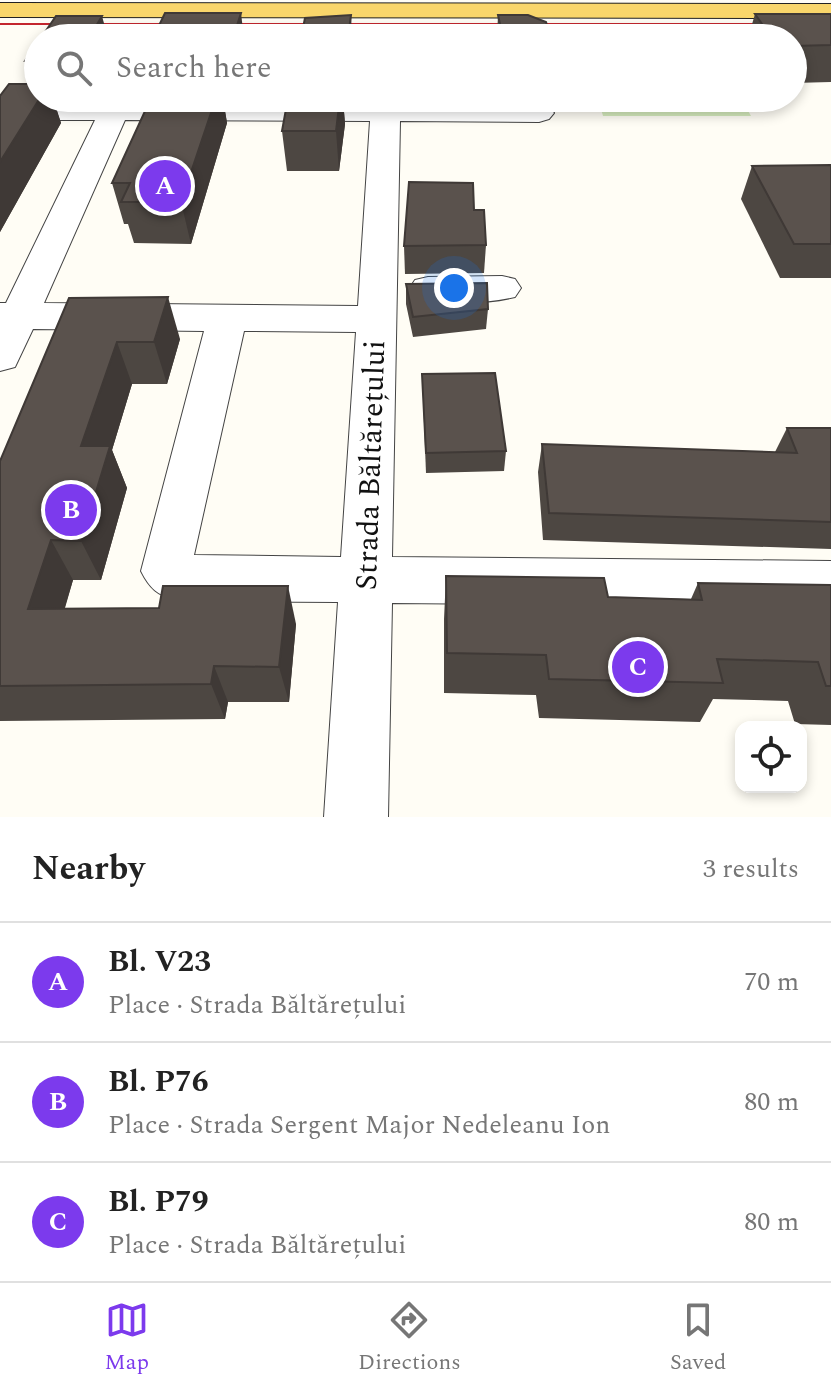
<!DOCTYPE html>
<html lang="en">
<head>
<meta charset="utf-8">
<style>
	body { margin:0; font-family:Spectral,serif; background:#f6f6f6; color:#222 }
	.controls { position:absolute; right:24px; bottom:24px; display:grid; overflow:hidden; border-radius:16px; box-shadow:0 4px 12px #0003 }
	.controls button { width:72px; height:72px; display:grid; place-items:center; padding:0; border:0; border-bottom:2px solid #e0e0e0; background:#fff; color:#222; font:40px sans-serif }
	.you { position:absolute; left:454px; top:288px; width:28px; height:28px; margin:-20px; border:6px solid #fff; border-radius:50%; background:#1a73e8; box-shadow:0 0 0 12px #1a73e833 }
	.badge { display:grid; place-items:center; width:52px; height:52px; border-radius:50%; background:#7c3aed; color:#fff; font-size:26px; font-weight:700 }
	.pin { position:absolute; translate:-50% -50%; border:4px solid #fff; box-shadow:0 2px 8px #0006 }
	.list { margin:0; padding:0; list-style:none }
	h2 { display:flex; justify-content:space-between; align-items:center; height:104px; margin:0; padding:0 32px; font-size:34px }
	h2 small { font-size:26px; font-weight:400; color:#767676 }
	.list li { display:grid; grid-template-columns:52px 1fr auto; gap:24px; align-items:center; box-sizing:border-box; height:120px; padding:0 32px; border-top:2px solid #e0e0e0 }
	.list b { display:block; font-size:30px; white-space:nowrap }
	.list p { margin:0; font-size:26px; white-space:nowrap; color:#767676 }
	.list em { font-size:26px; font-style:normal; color:#767676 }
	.icon { flex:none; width:44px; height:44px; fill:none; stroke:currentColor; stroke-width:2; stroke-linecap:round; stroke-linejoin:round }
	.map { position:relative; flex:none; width:831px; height:817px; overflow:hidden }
	.search { position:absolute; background:#fff; box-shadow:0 4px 12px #0003; left:24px; right:24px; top:24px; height:88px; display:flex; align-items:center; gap:20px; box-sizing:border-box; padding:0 28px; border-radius:44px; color:#767676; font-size:30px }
	.sheet { height:464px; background:#fff }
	nav { display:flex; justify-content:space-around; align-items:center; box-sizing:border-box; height:112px; border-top:2px solid #e0e0e0; background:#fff; font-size:22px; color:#767676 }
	nav a { display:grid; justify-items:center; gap:4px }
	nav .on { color:#7c3aed }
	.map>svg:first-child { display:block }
	.green { fill:#d5ebbd }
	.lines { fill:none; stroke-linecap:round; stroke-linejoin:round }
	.minor-casing { stroke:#444; stroke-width:2 }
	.major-casing { stroke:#222; stroke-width:2 }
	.minor { fill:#fff; fill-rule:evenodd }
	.major { fill:#f9d66b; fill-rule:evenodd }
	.tram { stroke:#c4262e; stroke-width:2 }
	.wall { fill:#4d4742 }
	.shaded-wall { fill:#3f3936 }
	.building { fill:#5a524d; stroke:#3f3936; stroke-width:2 }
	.labels { text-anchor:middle; stroke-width:8; stroke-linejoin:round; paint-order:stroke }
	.street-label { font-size:30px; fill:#111; stroke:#fff }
</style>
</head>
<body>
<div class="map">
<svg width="831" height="817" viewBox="0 0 831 817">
	<rect width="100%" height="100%" fill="#fffdf5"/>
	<!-- green -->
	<polygon class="green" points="598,98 741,98 751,116 603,116"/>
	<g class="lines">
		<defs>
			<g id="minor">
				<polygon points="151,26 160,29 164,34 161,38 135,38 142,29"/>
				<path d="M 106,98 L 134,98 L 132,103 L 539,104 L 549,107 L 554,113 L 549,119 L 539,122 L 400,121 L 392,557 L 831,561 L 831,607 L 392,603 L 388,817 L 324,817 L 338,602 L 176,601 C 157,594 150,589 141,571 L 204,331 L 33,329 L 15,367 L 0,371 L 0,303 L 6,303 L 95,120 L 0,120 L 0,102 L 103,103 ZM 125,120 L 370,121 L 358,306 L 44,303 ZM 244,331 L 356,332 L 341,557 L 194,555 Z"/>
				<path d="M 502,276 L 515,279 L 521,288 L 515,297 C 486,304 444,305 415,298 L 409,289 L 415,280 L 428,277 Z"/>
			</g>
			<polygon id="major" points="0,3 831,4 831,18 0,17"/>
		</defs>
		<!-- minor casing -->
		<use href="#minor" class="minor-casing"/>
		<!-- major casing -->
		<use href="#major" class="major-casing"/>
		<!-- minor -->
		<use href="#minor" class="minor"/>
		<!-- major -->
		<use href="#major" class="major"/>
		<!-- tram -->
		<g class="tram">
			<polyline points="0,24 180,24"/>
			<polyline points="220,24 776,24"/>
		</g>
	</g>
	<!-- wall -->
	<g class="wall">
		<polygon points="755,14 831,14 831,82 793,83 793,38 748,38"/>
		<polygon points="498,15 551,38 497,38"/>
		<polygon points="38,42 38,98 75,98 74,100 53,100 61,123 0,232 0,96 9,84 33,84 25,61"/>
		<polygon points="151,98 234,98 233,100 223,100 227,123 191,244 134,243 128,224 124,224 112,183"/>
		<polygon points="288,98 348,98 348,101 343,101 345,124 339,171 287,171 282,131"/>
		<polygon points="831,165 831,278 780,278 741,199 752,166"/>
		<polygon points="474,210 486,245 484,273 405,274 404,246"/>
		<polygon points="406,284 488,309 486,329 413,337 406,304"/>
		<polygon points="69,298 180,339 167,384 132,384 112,450 127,488 101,580 73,580 65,608 296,624 289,702 228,702 225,719 0,721 0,461"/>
		<polygon points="422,374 506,451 504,471 426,473"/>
		<polygon points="787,428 831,428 831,549 543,540 538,472 542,444 775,452"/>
		<polygon points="446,576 608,597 691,599 698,583 831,585 831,725 795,724 788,701 713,699 700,722 539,718 536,695 444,693 444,619"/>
	</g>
	<!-- shaded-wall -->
	<g class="shaded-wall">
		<polygon points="241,13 244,38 233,38"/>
		<polygon points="351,15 352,38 348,38"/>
		<polygon points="102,16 108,38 89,38"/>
		<polygon points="40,98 53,98 61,123 0,232 0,162"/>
		<polygon points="216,98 223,98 227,123 191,244 181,202"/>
		<polygon points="340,98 343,98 345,124 339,171 336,131"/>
		<polygon points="168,297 180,339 167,384 154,342"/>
		<polygon points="117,342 132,384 112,450 127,488 101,580 81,541 81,446"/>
		<polygon points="51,540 73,580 53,646 28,609"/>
		<polygon points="288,586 296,624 289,702 279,667"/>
		<polygon points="214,666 228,702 225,719 211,684"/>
	</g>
	<!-- building -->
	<g class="building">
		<polygon points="165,13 241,13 233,38 153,38"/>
		<polygon points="755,14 831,14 831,45 793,46 793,38 772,38"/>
		<polygon points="351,15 348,38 301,38 305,18"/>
		<polygon points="498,15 528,15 546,22 551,38 503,38"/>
		<polygon points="56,16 102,16 89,38 41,38"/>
		<polygon points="38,42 38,62 25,61"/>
		<polygon points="9,84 38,84 38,98 40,98 0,162 0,96"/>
		<polygon points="151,98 216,98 181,202 121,202 130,183 112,183"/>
		<polygon points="288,98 340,98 336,131 282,131"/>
		<polygon points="831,165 831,244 794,244 752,166"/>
		<polygon points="409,182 473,183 474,210 484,210 486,245 404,246"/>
		<polygon points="487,283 488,309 413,317 406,284"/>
		<polygon points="168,297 154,342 117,342 81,446 110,446 81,541 51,540 28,609 159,608 163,586 288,586 279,667 214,666 211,684 0,686 0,461 69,298"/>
		<polygon points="495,373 506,451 426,453 422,374"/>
		<polygon points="787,428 831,428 831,522 549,513 542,444 797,453"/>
		<polygon points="446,576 604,578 608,597 702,600 698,583 831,585 831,686 826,686 818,662 717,659 723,683 549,679 546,655 447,653"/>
	</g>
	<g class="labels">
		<!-- street labels -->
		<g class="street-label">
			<text transform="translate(370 465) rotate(-88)" y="10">Strada Băltărețului</text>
		</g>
	</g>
</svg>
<div class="controls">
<button><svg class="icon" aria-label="locate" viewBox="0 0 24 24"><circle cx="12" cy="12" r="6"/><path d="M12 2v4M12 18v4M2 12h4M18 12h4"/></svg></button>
</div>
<div class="you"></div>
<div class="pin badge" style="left:165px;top:186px">A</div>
<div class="pin badge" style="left:71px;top:510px">B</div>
<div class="pin badge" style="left:638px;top:667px">C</div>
<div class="search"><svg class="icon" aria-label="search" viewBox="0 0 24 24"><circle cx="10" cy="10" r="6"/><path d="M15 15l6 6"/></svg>Search here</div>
</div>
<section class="sheet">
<h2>Nearby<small>3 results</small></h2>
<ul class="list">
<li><span class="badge">A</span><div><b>Bl. V23</b><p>Place · Strada Băltărețului</p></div><em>70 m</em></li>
<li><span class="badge">B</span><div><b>Bl. P76</b><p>Place · Strada Sergent Major Nedeleanu Ion</p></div><em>80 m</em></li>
<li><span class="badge">C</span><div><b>Bl. P79</b><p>Place · Strada Băltărețului</p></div><em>80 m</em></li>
</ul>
</section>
<nav>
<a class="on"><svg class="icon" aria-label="map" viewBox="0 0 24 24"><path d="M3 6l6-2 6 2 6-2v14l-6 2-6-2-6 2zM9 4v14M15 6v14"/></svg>Map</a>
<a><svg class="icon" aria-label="directions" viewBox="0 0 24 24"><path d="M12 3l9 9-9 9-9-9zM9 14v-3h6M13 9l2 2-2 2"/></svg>Directions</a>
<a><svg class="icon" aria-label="saved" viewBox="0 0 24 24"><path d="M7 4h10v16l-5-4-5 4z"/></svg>Saved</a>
</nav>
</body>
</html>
